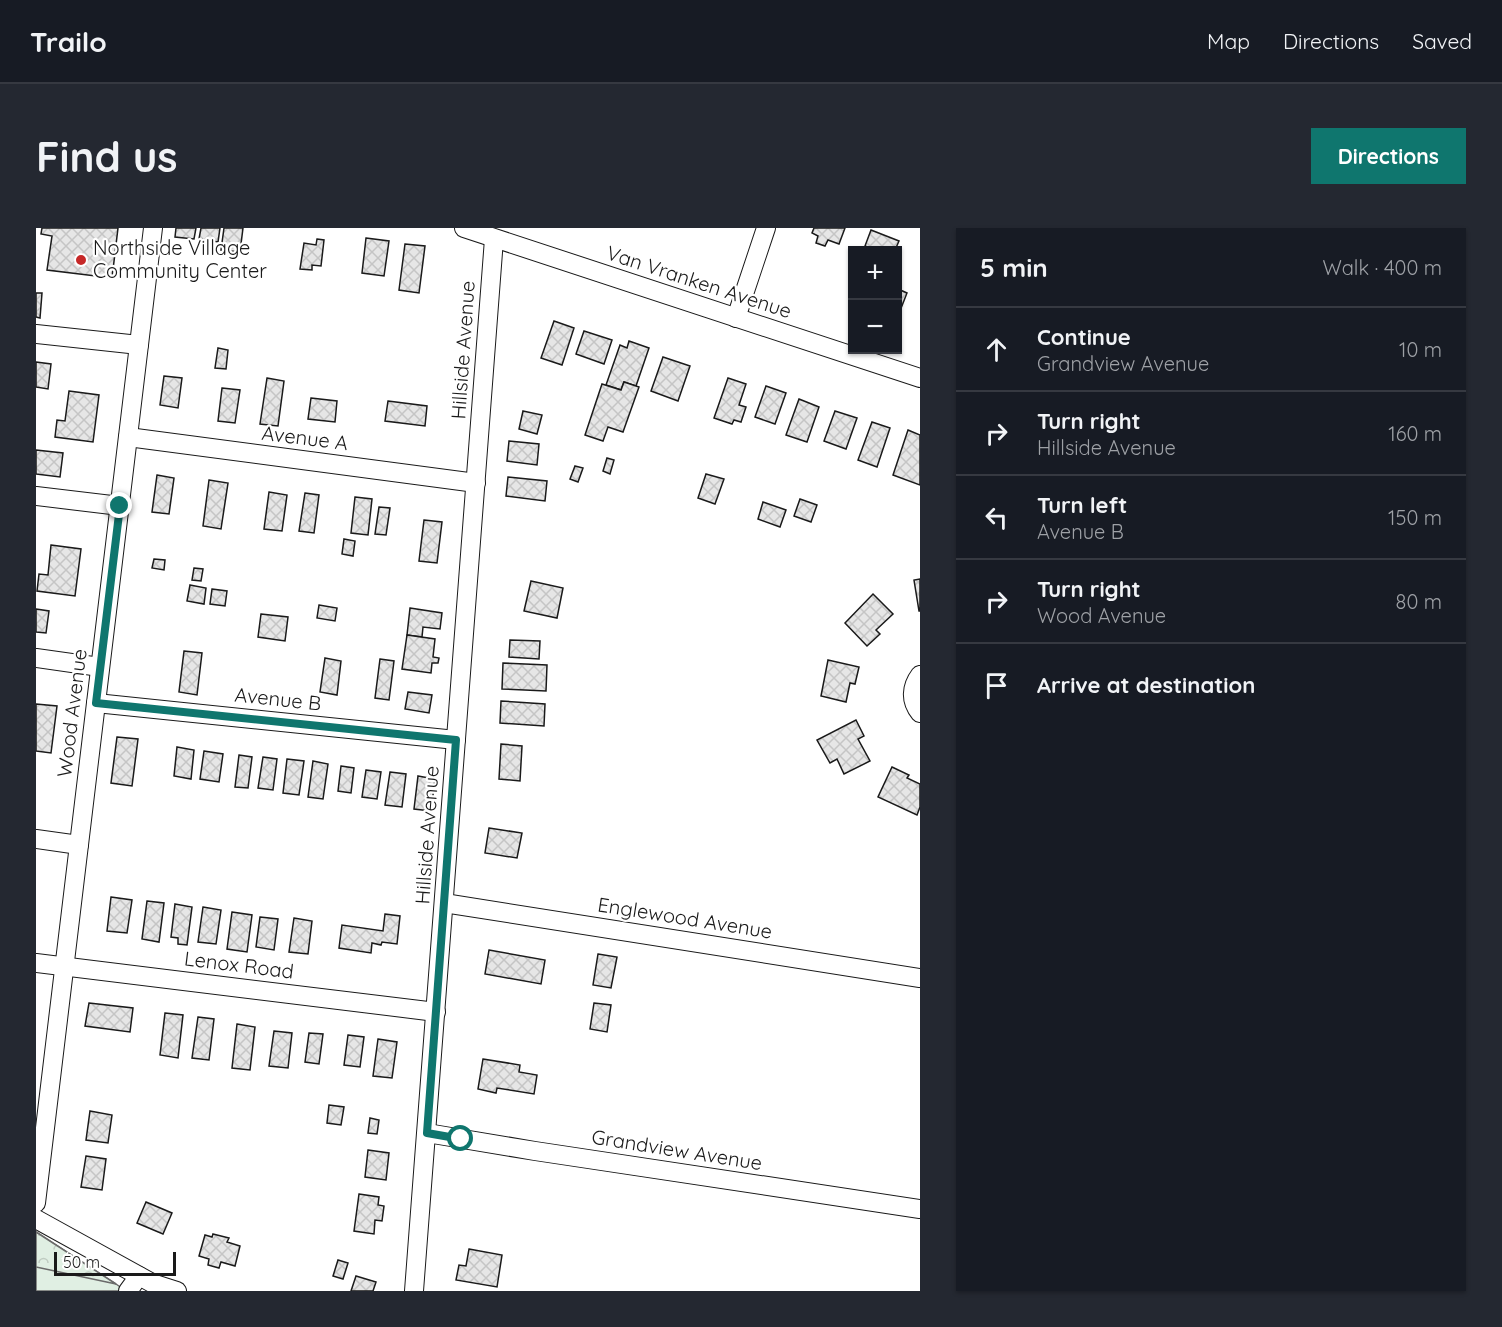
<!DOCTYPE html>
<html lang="en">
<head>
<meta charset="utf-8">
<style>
	body { margin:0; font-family:Quicksand,sans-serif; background:#242831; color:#f1f3f6 }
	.controls { position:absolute; right:18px; top:18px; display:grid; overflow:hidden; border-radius:0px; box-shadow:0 2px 4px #0004 }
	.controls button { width:54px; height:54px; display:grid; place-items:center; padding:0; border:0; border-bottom:2px solid #363941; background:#171b24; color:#f1f3f6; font:30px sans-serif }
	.scale { position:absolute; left:18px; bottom:15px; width:122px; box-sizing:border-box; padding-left:6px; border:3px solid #1a1a1a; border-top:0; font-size:16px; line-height:21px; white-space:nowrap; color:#1a1a1a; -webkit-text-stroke:4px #fff; paint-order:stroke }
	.stop { position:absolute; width:18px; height:18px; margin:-14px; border:4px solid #0f766e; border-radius:50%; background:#fff }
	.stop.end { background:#0f766e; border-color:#fff; box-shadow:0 2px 6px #0008 }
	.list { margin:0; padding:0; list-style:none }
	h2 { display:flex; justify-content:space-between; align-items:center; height:78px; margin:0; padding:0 24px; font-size:26px }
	h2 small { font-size:20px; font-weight:400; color:#9ea1a6 }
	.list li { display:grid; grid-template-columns:39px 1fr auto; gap:18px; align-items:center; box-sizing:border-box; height:84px; padding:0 24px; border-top:2px solid #363941 }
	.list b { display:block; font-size:22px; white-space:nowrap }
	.list p { margin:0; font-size:20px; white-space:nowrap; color:#9ea1a6 }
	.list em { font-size:20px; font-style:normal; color:#9ea1a6 }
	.icon { flex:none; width:33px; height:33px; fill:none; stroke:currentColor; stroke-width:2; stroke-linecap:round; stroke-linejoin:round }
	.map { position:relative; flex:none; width:884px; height:1063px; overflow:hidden; border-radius:0px }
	header { display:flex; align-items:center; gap:36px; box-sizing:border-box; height:84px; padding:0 30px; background:#171b24; border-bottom:2px solid #363941 }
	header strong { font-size:28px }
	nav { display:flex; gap:33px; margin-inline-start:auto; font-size:21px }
	.intro { display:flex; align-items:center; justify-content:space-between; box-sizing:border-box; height:144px; padding:0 36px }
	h1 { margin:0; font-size:42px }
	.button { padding:15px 27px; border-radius:0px; background:#0f766e; color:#fff; font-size:21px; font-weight:700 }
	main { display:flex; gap:36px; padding:0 36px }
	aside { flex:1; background:#171b24; border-radius:0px; box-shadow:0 2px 4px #0004 }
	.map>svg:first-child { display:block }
	.green { fill:#e0efe3; stroke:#6a6a6a; stroke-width:1.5 }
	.forest { fill:url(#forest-crowns); stroke:#6a6a6a; stroke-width:1.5 }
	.building { fill:url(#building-cross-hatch); stroke:#1a1a1a; stroke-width:1.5 }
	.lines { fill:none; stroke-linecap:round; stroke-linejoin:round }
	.minor-casing { stroke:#1a1a1a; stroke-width:20 }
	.minor { stroke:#fff; stroke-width:18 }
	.route { stroke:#0f766e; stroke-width:8 }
	.poi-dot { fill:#c62828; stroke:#fff; stroke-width:2 }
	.labels { text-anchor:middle; stroke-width:4.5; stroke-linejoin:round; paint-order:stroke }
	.poi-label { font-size:20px; fill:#1a1a1a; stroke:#fff; text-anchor:start }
	.street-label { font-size:20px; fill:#1a1a1a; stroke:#fff }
</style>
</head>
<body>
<header>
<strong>Trailo</strong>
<nav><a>Map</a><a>Directions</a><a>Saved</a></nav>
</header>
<div class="intro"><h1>Find us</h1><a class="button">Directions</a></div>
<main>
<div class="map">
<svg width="884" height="1063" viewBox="0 0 884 1063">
	<defs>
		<pattern id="forest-crowns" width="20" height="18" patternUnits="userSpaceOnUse" patternTransform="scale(1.5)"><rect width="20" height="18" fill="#e0efe3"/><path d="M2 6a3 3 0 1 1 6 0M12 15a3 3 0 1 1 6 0" fill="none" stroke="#c0ccc2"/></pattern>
		<pattern id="building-cross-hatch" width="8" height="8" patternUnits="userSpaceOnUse" patternTransform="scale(1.5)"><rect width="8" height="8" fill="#e6e6e6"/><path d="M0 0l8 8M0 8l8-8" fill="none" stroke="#c5c5c5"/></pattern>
	</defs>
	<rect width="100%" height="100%" fill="#fff"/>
	<!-- green -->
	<polygon class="green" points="0,1004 80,1056 90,1063 0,1063"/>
	<!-- forest -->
	<polygon class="forest" points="0,1004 80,1056 0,1039"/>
	<!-- building -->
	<g class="building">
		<polygon points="6,0 82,0 76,50 11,42 16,8 5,6"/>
		<polygon points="140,0 160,0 158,11 139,9"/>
		<polygon points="165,0 184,0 182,14 163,11"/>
		<polygon points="188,0 207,0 204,24 185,22"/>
		<polygon points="778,0 809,0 803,16 792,12 789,18 780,15 782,8 776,5"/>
		<polygon points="835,2 863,13 859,22 840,22 829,18"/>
		<polygon points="330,10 353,13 348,48 326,45"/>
		<polygon points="281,11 288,12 285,38 276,37 276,42 264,41 268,15 280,17"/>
		<polygon points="369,16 389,18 383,65 363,62"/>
		<polygon points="862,61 871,65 862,88"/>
		<polygon points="0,65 6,65 4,90 0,89"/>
		<polygon points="518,93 538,100 526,137 505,130"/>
		<polygon points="548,103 576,112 568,136 540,126"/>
		<polygon points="593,113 613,120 600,158 588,154 585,162 570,157 584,117 591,120"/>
		<polygon points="182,120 192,122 190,141 179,140"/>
		<polygon points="627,129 654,138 642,173 615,163"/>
		<polygon points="0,134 15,136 12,161 0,159"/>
		<polygon points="128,148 146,150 142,180 124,177"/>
		<polygon points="231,150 248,153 242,198 224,196"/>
		<polygon points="692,150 710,156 703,177 710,179 705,194 698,192 696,196 678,190"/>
		<polygon points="588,154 603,159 587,204 572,199 567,213 549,207 566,156 585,162"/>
		<polygon points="730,158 750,165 739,196 719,189"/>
		<polygon points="186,160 204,162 199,195 182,193"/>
		<polygon points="33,163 63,167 57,214 19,209 21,192 29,193"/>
		<polygon points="275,170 301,173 299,194 272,191"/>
		<polygon points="763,171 783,179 771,214 750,207"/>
		<polygon points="352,173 391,178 389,198 349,193"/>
		<polygon points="487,183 506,187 501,206 483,201"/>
		<polygon points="799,183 821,190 810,221 788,213"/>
		<polygon points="836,194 854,200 841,239 822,232"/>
		<polygon points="872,202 884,207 884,257 857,247"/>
		<polygon points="473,213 503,216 501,237 471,233"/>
		<polygon points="0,222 27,225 24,249 0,246"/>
		<polygon points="571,230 578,232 574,246 567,243"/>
		<polygon points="539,238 547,240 542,254 534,251"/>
		<polygon points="670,246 688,251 679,276 662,270"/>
		<polygon points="121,247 138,250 133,286 116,284"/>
		<polygon points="472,249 511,253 509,273 470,268"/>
		<polygon points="173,252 192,255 185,301 167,298"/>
		<polygon points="233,264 251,267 246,303 228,301"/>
		<polygon points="269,265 283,267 278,305 263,303"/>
		<polygon points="319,269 336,271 332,307 315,305"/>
		<polygon points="764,271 781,277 775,294 758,288"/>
		<polygon points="727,274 750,282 744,299 722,291"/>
		<polygon points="343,279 354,280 350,307 339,306"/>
		<polygon points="388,292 406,294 401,335 383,333"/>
		<polygon points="308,311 319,313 317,328 306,326"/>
		<polygon points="15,317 45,321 39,368 1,363 3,346 12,347"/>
		<polygon points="118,331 129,332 128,342 116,340"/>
		<polygon points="158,340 167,341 165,353 156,352"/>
		<polygon points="884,351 884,383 883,383 878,352"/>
		<polygon points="495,353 527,360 521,390 488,383"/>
		<polygon points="154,357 170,360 168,376 151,373"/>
		<polygon points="176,361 191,363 189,378 174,376"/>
		<polygon points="837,366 857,386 840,402 844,406 831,418 809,395"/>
		<polygon points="283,377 301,380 299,393 281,390"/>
		<polygon points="374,380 406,385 404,401 387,399 386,409 371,407"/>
		<polygon points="0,381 13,383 10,405 0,404"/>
		<polygon points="225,386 252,389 249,413 222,409"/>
		<polygon points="371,407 399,411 397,429 403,430 402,435 396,435 395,445 366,441"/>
		<polygon points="474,412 504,413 503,431 473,429"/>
		<polygon points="148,423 166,425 161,467 143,464"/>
		<polygon points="289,430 305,433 301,467 284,464"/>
		<polygon points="344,431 358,433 353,472 339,470"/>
		<polygon points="792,432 823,439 819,456 814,455 810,474 785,468"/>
		<polygon points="467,435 511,437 510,463 466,461"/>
		<polygon points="372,464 396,467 393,485 369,481"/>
		<polygon points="465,473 509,476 508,498 464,495"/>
		<polygon points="0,476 21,478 15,525 0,523"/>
		<polygon points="820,492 828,508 822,511 834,533 808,546 801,531 794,535 781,512"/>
		<polygon points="81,509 102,511 96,558 75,555"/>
		<polygon points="465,516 486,518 484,553 463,551"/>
		<polygon points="141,519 158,522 155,551 138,548"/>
		<polygon points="168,523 187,526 183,554 164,551"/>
		<polygon points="203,527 216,529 212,560 199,559"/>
		<polygon points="227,529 241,531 237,562 222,560"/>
		<polygon points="251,531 268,533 263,567 247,565"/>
		<polygon points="277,533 292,536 287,571 272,569"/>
		<polygon points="305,538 318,540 315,565 302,563"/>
		<polygon points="856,539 873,547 871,550 884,556 884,579 881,587 842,569"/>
		<polygon points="330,542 345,544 341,571 326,569"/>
		<polygon points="354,544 370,546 366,579 349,577"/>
		<polygon points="382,548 399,551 395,583 378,581"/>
		<polygon points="453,600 486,605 481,630 449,625"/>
		<polygon points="75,669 96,672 91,705 71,703"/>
		<polygon points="111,673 128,675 123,714 106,711"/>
		<polygon points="139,676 156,679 151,717 142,716 142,710 135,709"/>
		<polygon points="167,679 185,682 180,716 162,714"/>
		<polygon points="196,684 216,687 211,724 191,721"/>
		<polygon points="349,686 364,688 361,716 346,714 345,717 336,715 335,725 303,720 306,697 347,703"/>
		<polygon points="224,689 242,691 238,722 220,719"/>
		<polygon points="258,690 276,693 272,726 253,724"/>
		<polygon points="453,722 509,732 505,756 449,746"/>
		<polygon points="562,726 581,729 575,760 557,757"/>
		<polygon points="53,775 97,780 94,804 49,798"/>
		<polygon points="558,775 575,777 571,804 554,801"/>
		<polygon points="129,785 147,787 142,830 124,827"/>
		<polygon points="162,789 178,791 173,832 156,830"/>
		<polygon points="201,796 219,799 214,842 196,840"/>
		<polygon points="238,803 256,805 252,840 233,838"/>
		<polygon points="273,805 287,806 283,836 269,834"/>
		<polygon points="312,807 328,809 324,839 308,837"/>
		<polygon points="342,811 361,814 356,850 337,848"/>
		<polygon points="447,831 484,837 483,844 501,847 498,866 461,860 460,865 442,861"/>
		<polygon points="293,877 308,879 305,897 291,895"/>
		<polygon points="54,883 76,887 72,915 50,912"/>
		<polygon points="334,890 343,892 341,906 332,905"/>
		<polygon points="332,922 353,925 350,952 329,949"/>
		<polygon points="50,928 70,931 66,962 45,959"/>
		<polygon points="323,966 343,969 342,977 348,978 346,993 339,992 338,1006 318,1003"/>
		<polygon points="110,974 136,985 127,1006 101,995"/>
		<polygon points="177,1006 193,1010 191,1014 204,1018 199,1038 185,1034 183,1040 172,1037 173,1031 163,1028 169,1007 176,1009"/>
		<polygon points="433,1021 466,1027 461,1059 420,1052 423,1037 430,1038"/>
		<polygon points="302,1032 312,1035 307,1051 297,1048"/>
		<polygon points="320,1048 340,1054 337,1063 315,1063"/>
	</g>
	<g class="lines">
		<defs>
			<g id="minor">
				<polyline points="428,0 884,150"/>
				<polyline points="700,90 730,0"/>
				<polyline points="0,106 103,117"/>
				<polyline points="92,209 440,255"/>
				<polyline points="0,268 84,278"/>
				<polyline points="0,430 64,439"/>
				<path d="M 884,447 C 875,459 874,473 884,485"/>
				<polyline points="60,475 420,512"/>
				<polyline points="0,611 43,617"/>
				<polyline points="408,675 884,750"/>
				<polyline points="0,735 400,784"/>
				<polyline points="391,905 499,923 884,981"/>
				<polyline points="0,975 117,0"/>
				<polyline points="0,991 116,1055 141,1063"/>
				<polyline points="92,1063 103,1048"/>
				<polyline points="378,1063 458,11"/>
			</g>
		</defs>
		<!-- minor casing -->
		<use href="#minor" class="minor-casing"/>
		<!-- minor -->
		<use href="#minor" class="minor"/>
	</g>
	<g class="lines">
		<!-- route -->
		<polyline class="route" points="84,278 60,475 420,512 391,905 425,911"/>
	</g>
	<!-- markers -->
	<circle class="poi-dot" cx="45" cy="32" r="6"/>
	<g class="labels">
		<!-- poi labels -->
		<g class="poi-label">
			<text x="57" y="27">Northside Village<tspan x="57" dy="23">Community Center</tspan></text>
		</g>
		<!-- street labels -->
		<g class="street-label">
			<text transform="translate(663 54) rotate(18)" y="7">Van Vranken Avenue</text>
			<text transform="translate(427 122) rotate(-86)" y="7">Hillside Avenue</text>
			<text transform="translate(269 210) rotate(7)" y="7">Avenue A</text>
			<text transform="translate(242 471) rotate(6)" y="7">Avenue B</text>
			<text transform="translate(36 485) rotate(-83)" y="7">Wood Avenue</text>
			<text transform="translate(391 607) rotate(-86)" y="7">Hillside Avenue</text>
			<text transform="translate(649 690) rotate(9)" y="7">Englewood Avenue</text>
			<text transform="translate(203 737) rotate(7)" y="7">Lenox Road</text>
			<text transform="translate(641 922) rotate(9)" y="7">Grandview Avenue</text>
		</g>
	</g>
</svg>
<div class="controls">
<button>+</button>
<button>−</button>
</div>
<div class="scale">50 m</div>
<div class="stop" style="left:425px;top:911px"></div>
<div class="stop end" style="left:84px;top:278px"></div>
</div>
<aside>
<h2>5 min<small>Walk · 400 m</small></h2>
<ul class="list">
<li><svg class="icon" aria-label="ahead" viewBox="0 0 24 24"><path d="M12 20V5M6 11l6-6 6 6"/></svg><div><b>Continue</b><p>Grandview Avenue</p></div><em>10 m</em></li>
<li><svg class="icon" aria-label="right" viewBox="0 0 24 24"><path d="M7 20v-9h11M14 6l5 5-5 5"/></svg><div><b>Turn right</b><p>Hillside Avenue</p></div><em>160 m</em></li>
<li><svg class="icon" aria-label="left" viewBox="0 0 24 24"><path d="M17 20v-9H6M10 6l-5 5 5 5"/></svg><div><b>Turn left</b><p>Avenue B</p></div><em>150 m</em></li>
<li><svg class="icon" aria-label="right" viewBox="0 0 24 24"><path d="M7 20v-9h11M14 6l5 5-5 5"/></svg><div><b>Turn right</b><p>Wood Avenue</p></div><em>80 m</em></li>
<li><svg class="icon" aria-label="arrive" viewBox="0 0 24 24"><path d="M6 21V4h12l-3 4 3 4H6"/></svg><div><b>Arrive at destination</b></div></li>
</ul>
</aside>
</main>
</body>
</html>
